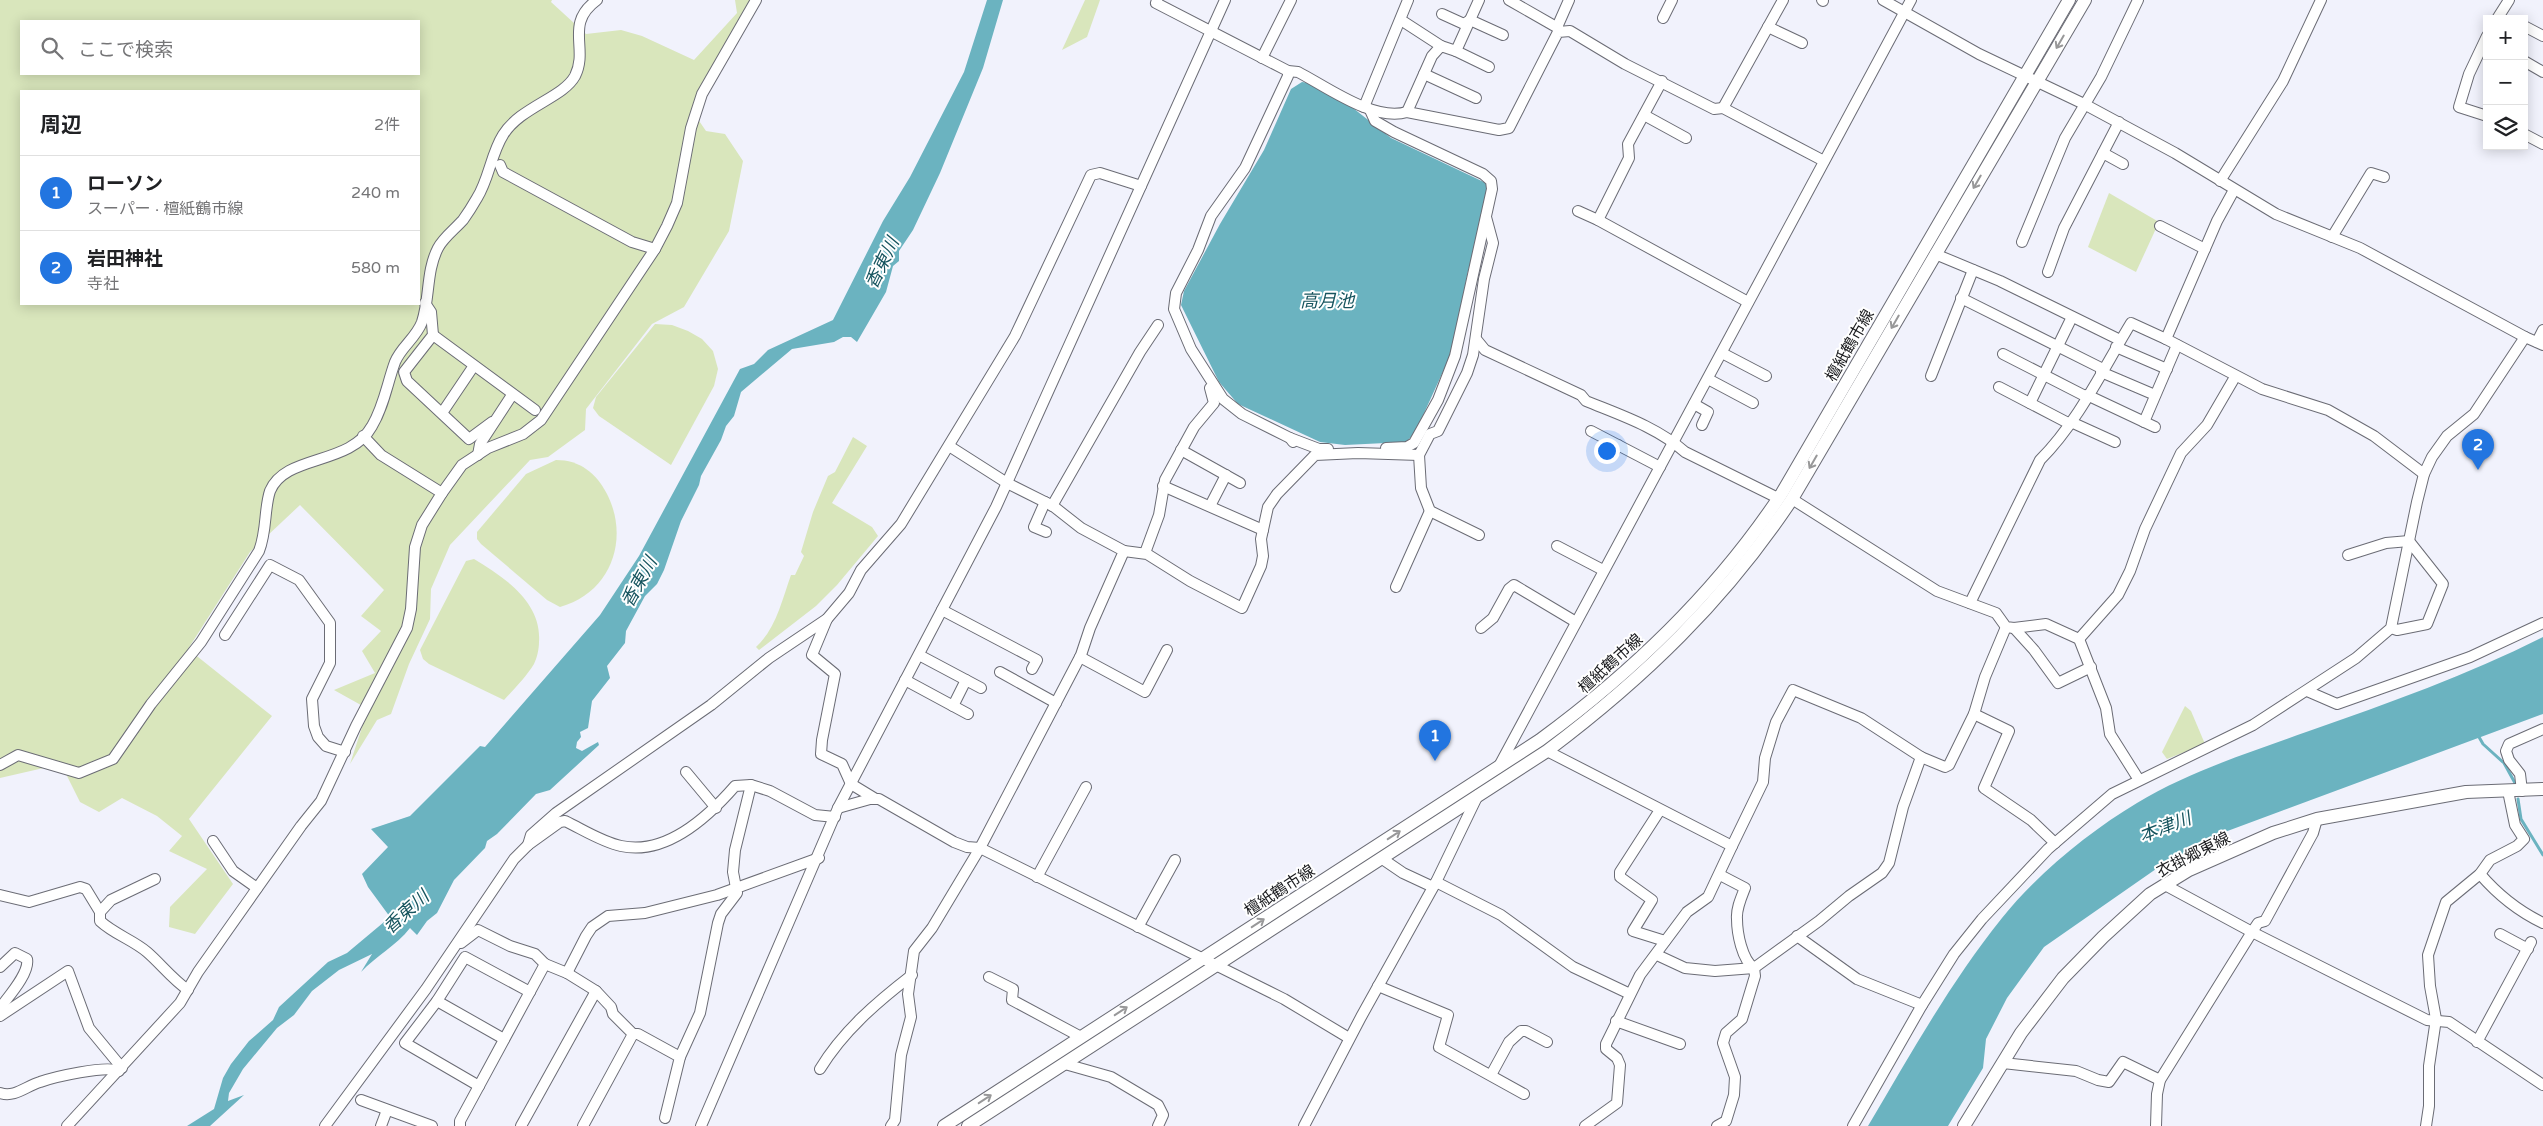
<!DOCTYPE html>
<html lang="ja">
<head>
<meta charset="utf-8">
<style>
	body { margin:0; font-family:"Varela Round","Noto Sans JP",sans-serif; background:#f6f6f6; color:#202124 }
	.controls { position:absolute; right:15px; top:15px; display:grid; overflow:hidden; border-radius:0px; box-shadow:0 2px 12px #0003 }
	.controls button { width:45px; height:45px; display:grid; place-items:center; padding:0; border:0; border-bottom:1px solid #e0e0e0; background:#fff; color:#202124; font:25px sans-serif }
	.you { position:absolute; left:1606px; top:450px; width:18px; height:18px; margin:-12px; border:4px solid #fff; border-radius:50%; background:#1a73e8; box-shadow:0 0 0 8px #1a73e833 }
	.badge { display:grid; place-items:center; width:32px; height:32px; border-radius:50%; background:#2275e0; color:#fff; font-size:16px; font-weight:700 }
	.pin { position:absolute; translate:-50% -41px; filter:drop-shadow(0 1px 2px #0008) }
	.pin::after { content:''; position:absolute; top:26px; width:18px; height:15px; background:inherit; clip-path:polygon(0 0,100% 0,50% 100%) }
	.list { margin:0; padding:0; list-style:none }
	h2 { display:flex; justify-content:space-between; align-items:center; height:65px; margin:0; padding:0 20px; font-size:21px }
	h2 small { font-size:16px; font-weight:400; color:#757577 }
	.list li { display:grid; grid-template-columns:32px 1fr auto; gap:15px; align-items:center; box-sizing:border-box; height:75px; padding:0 20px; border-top:1px solid #e0e0e0 }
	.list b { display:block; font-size:19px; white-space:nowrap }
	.list p { margin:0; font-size:16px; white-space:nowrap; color:#757577 }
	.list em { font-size:16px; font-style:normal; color:#757577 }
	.icon { flex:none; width:28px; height:28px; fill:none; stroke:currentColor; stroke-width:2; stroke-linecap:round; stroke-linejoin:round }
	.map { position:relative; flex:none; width:2543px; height:1126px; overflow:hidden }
	.search { position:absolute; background:#fff; box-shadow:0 2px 12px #0003; left:20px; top:20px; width:400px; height:55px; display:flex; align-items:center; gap:12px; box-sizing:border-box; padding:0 18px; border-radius:0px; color:#757577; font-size:19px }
	.panel { position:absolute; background:#fff; box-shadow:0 2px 12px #0003; left:20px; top:90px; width:400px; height:215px; border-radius:0px }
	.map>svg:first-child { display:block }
	.green { fill:#d9e6bc; fill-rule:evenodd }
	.water { fill:#6bb3c0 }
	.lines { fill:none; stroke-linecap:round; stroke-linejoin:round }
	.stream { stroke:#6bb3c0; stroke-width:3 }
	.minor-casing { stroke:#6b6c75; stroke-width:12 }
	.major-casing { stroke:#6b6c75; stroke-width:14 }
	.minor { stroke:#fff; stroke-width:10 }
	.major { stroke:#fff; stroke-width:12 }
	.oneway { stroke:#989899 }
	.labels { text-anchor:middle; stroke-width:4; stroke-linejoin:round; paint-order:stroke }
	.street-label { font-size:16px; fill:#191a1d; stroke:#fff }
	.water-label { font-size:18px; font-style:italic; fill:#16545e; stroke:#fff }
</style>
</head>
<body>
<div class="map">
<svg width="2543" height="1126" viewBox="0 0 2543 1126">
	<rect width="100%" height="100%" fill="#f1f2fc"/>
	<!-- green -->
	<g class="green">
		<path d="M 0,0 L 552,0 L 551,2 L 586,34 L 621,30 L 642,36 L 694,60 L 737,13 L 735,0 L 750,0 L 700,91 L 693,112 L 706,131 L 725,134 L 743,161 L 729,231 L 684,307 L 652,324 L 586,409 L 585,430 L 548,457 L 530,460 L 450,545 L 431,589 L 430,619 L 409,664 L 391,714 L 377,720 L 350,764 L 368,709 L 334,690 L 375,673 L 362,651 L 381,631 L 361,616 L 384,590 L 300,505 L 250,552 L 188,649 L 272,716 L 189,819 L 233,884 L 195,934 L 169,927 L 170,907 L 207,869 L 169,851 L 182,836 L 157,816 L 122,798 L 99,812 L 80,802 L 61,764 L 0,778 ZM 21,21 L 419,21 L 419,74 L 21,74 ZM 21,91 L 419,91 L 419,304 L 21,304 Z"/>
		<polygon points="1085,0 1100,0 1087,37 1062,50"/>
		<polygon points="2109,193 2159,222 2136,272 2088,247"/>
		<polygon points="655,324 672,325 688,331 702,339 713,351 718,369 714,386 671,465 599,416 593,408 596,397"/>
		<path d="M 853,437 L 867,446 L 832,503 L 872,527 L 878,536 L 837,585 L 816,606 L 759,650 L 756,647 C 776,629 782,600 791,575 L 795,575 L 804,556 L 801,552 L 813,512 L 828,476 L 835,472 Z"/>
		<path d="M 556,460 C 580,460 596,473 607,494 C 630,539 611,593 560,607 L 547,600 L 481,544 L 477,539 L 477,532 L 526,474 Z"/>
		<path d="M 474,559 C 504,577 542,602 539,642 C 539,649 537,658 534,664 C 526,677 514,689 504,700 L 429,664 L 423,659 L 420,650 L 466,561 Z"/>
		<polygon points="2185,706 2191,711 2205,744 2167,759 2162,752"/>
	</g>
	<!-- water -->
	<g class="water">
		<path d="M 987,0 L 1003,0 L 983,68 L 940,173 L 913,230 L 899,251 L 899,261 L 893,266 L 886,292 L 857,342 L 851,337 L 843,337 L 834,342 L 792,349 L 741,392 L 734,416 L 726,426 L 721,440 L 701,476 L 699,485 L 681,521 L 664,570 L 657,584 L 645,596 L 626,631 L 625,643 L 607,666 L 610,678 L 592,701 L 588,728 L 580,732 L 581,737 L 577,742 L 576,748 L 582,751 L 598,742 L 599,745 L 550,790 L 536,794 L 497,834 L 487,841 L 485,848 L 454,880 L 437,913 L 427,921 L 417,935 L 410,928 C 396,946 376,956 361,972 L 372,954 L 339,970 L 312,991 L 294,1015 L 277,1028 L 243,1069 L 229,1093 L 228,1101 L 244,1095 L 210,1126 L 187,1126 L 214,1109 L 223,1078 L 231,1064 L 249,1041 L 273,1020 L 279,1007 L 328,962 L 347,953 L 390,917 L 368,887 L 362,874 L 388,847 L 371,829 L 410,816 L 480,746 L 485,747 L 600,615 L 639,556 L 740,369 L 754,364 L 768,350 L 833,320 L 883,221 L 910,177 L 964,72 Z"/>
		<polygon points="1302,82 1309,83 1353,108 1391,138 1488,184 1488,200 1468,271 1451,354 1415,433 1406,442 1345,445 1320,442 1238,404 1219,382 1181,305 1184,291 1220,224 1264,150 1291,89"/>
		<path d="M 2543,637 L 2543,714 L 2214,836 L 2156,869 L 2044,947 L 2007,998 L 1986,1039 L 1983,1068 L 1948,1126 L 1868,1126 C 1910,1055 1950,983 2002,918 C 2036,875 2090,831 2137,803 C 2190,771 2251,752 2309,731 C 2389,703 2468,675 2543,637 Z"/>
	</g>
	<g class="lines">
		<!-- stream -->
		<g class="stream">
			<polyline points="2479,737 2483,744 2504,763 2515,783"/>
			<polyline points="2518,799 2521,819 2543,855"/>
		</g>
		<defs>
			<g id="minor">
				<path d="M 1157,0 L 1156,3 L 1288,71 L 1298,72 C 1327,87 1374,122 1407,112 L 1499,130 L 1509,128 L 1558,32 L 1570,31 L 1625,64 L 1714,109 L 1723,108 L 1824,161"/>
				<polyline points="1509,0 1558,28"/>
				<polyline points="1822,0 1823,1"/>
				<polyline points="1883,0 1979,54 2084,104 2175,153 2276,214 2360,248 2525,337 2543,345"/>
				<polyline points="1442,14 1464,24 1470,20 1503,35"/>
				<polyline points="1663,18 1672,0"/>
				<polyline points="2497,19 2509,0"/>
				<polyline points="1404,22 1441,46"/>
				<polyline points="2524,26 2543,36"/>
				<polyline points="1768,27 1802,43"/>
				<polyline points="1558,32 1558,25 1569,0"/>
				<polyline points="2487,36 2469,74 2459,107 2487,116"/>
				<polyline points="1456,51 1489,67"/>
				<polyline points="1262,58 1291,0"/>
				<polyline points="2524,61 2543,72"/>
				<polyline points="1288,71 1288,76 1245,168 1211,216 1198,250 1176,293 1174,309 1191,349 1223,399 1242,414 1290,438 1293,442"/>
				<polyline points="1424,74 1476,98"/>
				<polyline points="1364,107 1408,0"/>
				<polyline points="1723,108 1783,0"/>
				<polyline points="1370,110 1375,121 1394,132 1483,174 1491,181 1492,189 1455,356 1438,400 1414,443 1407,447 1386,448"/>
				<polyline points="1407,112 1432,56 1441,46 1456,51 1479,0"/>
				<polyline points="1644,115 1686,138"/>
				<polyline points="2524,134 2543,144"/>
				<polyline points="2103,153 2123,164"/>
				<polyline points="500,165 503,172 632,242 655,249"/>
				<polyline points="2220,181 2283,81 2321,0"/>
				<polyline points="2234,190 2217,221 2166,339 2262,389 2328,410 2374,436 2424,474"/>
				<polyline points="1578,211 1598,220 1748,302"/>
				<polyline points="1598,220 1629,158 1628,144 1662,81"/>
				<polyline points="2160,226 2205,249"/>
				<polyline points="2332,237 2371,173 2384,177"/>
				<polyline points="2022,242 2065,138 2101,77 2138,0"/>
				<polyline points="1935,254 2000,281 2120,340"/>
				<polyline points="2048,272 2064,228 2119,122"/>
				<polyline points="1961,298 2103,369"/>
				<polyline points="425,303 431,312 433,335 404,372 407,381 469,439 492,422"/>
				<polyline points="433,335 535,410"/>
				<path d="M 1476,339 L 1485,350 L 1581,395 L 1586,401 C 1620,415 1657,427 1685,452 L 1778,498"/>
				<polyline points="2537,342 2543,330"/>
				<polyline points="2116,347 2167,369"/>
				<polyline points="1722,353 1766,376"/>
				<polyline points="2003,354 2087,397"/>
				<polyline points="2101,372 2155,395"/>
				<polyline points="1931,376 1973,270"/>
				<polyline points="1708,379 1753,403"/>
				<polyline points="1999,387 2070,424"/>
				<polyline points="2087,395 2155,427"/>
				<polyline points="2030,403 2072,317"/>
				<polyline points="1694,404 1708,412 1702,425"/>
				<polyline points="442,413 473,367"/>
				<polyline points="2071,422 2115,442"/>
				<polyline points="2144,422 2177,345"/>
				<polyline points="1591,431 1660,467"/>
				<polyline points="363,436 381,455 442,493"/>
				<polyline points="1290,438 1319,449 1328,449"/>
				<polyline points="1181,450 1240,483"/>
				<polyline points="478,455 480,444 512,395"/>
				<polyline points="1419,455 1421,488 1430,511 1479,535"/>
				<polyline points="1612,455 1618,445"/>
				<polyline points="1163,486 1263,530"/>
				<polyline points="1792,499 1937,591 1996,613 2006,627 2014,628 2046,624 2079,639 2106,708 2110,734 2139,780"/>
				<polyline points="1045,502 1034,527 1046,532"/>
				<polyline points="1052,506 1140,352 1158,325"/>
				<polyline points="1210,506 1226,475"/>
				<polyline points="1557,546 1603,570"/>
				<polyline points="1124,551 1147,554 1190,581 1242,608 1261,566 1263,556 1261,539 1268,507 1277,494 1315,455 1358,453 1419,455 1430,434 1438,431 1467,373 1473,355 1484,279 1493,243 1486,217"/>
				<polyline points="1145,553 1159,515 1165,480 1194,427 1214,403 1210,388"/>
				<polyline points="2348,555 2386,543 2409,541 2443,584 2427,624 2397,630 2391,628"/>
				<polyline points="1396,587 1430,511"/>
				<path d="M 1970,603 L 2040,460 C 2078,422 2103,369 2131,323 L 2166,339"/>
				<polyline points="942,610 1037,660 1032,669"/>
				<polyline points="827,619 812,655 835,674 822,740 821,754 842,764 851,784 874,798"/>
				<polyline points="1481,628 1493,618 1509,589 1514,585 1576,622"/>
				<polyline points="2014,628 2034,650 2058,683 2091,667"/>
				<polyline points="225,635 270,565 299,580 330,623 330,663 312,699 314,726 318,737 326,746 345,752"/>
				<polyline points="2079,639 2118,595 2130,571 2145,529 2181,453 2207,425 2235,377"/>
				<polyline points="919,655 981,688"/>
				<polyline points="1080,657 1145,692 1167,650"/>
				<polyline points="1000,672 1056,703"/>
				<polyline points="905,680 968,714"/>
				<polyline points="2307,691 2337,704 2470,657 2543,623"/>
				<polyline points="953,706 966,680"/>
				<polyline points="1974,714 2009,731 1984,788 2031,820 2055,843"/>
				<polyline points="1547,751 1732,846 1708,897 1687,912 1640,975 1606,1044 1606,1049 1617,1058 1620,1065 1617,1103 1585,1126"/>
				<path d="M 0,765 L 18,755 L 79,773 L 113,759 L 151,704 L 201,642 L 259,551 C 267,531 264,509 270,491 C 285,454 350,466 372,426 C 384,406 387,384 395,362 C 401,347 416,338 422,322 C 430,298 426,271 438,248 C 443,238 455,229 463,220 C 468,213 473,205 477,198 C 489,179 491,154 503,135 C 520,107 563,98 575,76 C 589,48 564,24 597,0"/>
				<polyline points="1498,768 1911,0"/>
				<polyline points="686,772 716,808"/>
				<polyline points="2522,791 2520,774 2509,760 2506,751 2509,744 2543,729"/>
				<polyline points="838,808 870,799 879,799 954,842 967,847 980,848 1284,999 1349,1038"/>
				<polyline points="1660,810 1620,872 1620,877 1652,900 1633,931 1665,941"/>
				<polyline points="213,841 233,871 257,888"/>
				<polyline points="528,845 531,835 556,813 711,705 769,658 827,619 849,593 861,570 901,524 1015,336 1091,175 1100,173 1141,186"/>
				<polyline points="1732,846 1763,782 1765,758 1776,722 1793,690 1861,718 1921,757"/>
				<polyline points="1381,858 1403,873 1433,887"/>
				<path d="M 2480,874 C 2498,895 2518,911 2543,923"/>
				<polyline points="1037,877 1086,787"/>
				<polyline points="1436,882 1501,915 1573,967 1630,994"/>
				<polyline points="2165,885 2252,932 2427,1020 2449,1022 2543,1085"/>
				<path d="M 0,895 L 29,902 L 80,887 L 86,889 L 100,912 L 100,921 C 114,934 133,940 147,952 C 161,964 172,979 188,990"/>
				<polyline points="100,912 111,900 155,879"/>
				<polyline points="1138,927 1175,860"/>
				<polyline points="2500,934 2528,949"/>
				<polyline points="1797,936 1857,979 1922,1005"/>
				<polyline points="461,943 478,930 510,946 535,954 545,964"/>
				<polyline points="1657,955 1685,968 1715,971 1754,968 1819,921 1849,896 1882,873 1889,863 1903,807 1921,757 1945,767 1949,765 1974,714 1985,677 2006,627"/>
				<path d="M 0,967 L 15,953 L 27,959 C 30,973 8,997 0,1008"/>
				<polyline points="567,973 586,936 592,927 608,916 645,913 717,895 819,858"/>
				<polyline points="989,977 1013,989 1012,1000 1081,1037"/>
				<polyline points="1378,986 1448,1015 1439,1047 1524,1094"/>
				<polyline points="437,1001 504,1039"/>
				<polyline points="0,1016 68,971 89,1028 122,1068"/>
				<polyline points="1616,1021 1680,1044"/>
				<polyline points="633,1034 638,1034 680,1057 665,1118"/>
				<polyline points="2477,1042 2531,942"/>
				<polyline points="680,1057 700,1013 718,923 721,914 737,893 733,872 735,850 751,785"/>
				<polyline points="2003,1063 2076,1071 2098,1080 2109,1082 2123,1062 2160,1080"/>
				<polyline points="1065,1064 1111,1077 1158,1105 1163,1115 1158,1126"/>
				<path d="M 820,1069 C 843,1031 877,1002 912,975"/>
				<polyline points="1491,1075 1509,1042 1521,1031 1526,1031 1547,1042"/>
				<polyline points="479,1086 405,1043 437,1001 465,957 530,992"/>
				<path d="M 0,1093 C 15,1098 26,1086 40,1082 C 54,1077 106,1065 119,1071"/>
				<polyline points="361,1100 432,1126"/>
				<polyline points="67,1126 180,1003 198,972 301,826 321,801 356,726 407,628 411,609 415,547 422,525 442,493 462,465 488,448 523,434 541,420 655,249 667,226 677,203 691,128 702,94 756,0"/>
				<path d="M 325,1126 L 426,989 L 514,859 L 528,845 L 560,822 L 565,821 C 582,829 602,842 621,846 C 666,856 708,817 735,786 L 751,785 L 770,791 L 815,815 L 835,817"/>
				<polyline points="381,1126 387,1110"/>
				<polyline points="460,1126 460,1121 545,964 567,973 596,991 611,1007 613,1014 633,1034 583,1126"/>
				<polyline points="521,1126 596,991"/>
				<polyline points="701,1126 838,808 996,507 1225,0"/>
				<polyline points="891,1126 895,1120 901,1055 911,1017 908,994 914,951 932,928 980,848 1081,655 1090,628 1124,551 1081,528 1053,506 1007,483 949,446"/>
				<polyline points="1304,1126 1361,1017 1436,882 1478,795"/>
				<path d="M 1717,1126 L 1726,1121 L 1734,1095 L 1735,1077 L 1723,1043 L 1726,1033 L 1742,1019 L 1755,976 L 1754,968 C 1742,960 1737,933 1737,919 C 1736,909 1741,898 1745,888 L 1720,875"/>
				<polyline points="1853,1126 1922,1005 1954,954 1982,919 2048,849 2112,794 2253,725 2356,658 2391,628 2417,502 2424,474 2432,457 2447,436 2474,414 2525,337"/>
				<polyline points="2156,1126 2157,1094 2160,1080 2252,932 2258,923 2265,921 2313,833 2317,819"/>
				<polyline points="2426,1126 2429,1106 2429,1066 2436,1019 2430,986 2428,955 2446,902 2480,874 2490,860 2517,846 2524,839 2515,825 2508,791"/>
			</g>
			<g id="major">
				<path d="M 944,1126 L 1540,740 C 1634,671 1718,590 1782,493 L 2069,0"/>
				<path d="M 968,1126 L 1547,751 C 1644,678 1724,601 1792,499 L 2085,0"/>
				<polyline points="1964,1126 2021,1033 2063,978 2103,937 2150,894 2189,870 2273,833 2317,819 2466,792 2543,789"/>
			</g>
		</defs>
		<!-- minor casing -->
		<use href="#minor" class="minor-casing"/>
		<!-- major casing -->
		<use href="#major" class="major-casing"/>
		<!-- minor -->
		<use href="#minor" class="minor"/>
		<!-- major -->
		<use href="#major" class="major"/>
	</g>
	<!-- one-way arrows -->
	<defs><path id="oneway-shaft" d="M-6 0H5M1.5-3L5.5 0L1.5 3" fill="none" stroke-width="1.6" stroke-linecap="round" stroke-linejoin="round" transform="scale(1.25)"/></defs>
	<g class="oneway">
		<use href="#oneway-shaft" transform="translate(2060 42) rotate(120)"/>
		<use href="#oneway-shaft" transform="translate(1977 182) rotate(120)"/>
		<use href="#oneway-shaft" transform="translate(1895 322) rotate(120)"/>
		<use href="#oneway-shaft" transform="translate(1813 462) rotate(120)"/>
		<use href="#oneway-shaft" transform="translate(1394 835) rotate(-33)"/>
		<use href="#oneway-shaft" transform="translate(1258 923) rotate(-33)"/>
		<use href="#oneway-shaft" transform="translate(1121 1011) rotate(-33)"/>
		<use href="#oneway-shaft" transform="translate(985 1099) rotate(-33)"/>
	</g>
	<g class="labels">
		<!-- street labels -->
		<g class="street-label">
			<text transform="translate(1849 345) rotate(-60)" y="6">檀紙鶴市線</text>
			<text transform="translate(1610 663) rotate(-42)" y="6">檀紙鶴市線</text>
			<text transform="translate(2193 854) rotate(-27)" y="6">衣掛郷東線</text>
			<text transform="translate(1279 890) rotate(-33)" y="6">檀紙鶴市線</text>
		</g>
		<!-- water labels -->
		<g class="water-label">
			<text transform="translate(882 263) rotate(-64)" y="6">香東川</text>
			<text x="1327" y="307">高月池</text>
			<text transform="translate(639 582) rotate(-61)" y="6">香東川</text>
			<text transform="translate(2165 827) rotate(-21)" y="6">本津川</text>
			<text transform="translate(406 912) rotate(-42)" y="6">香東川</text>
		</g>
	</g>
</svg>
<div class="controls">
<button>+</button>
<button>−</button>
<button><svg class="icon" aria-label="layers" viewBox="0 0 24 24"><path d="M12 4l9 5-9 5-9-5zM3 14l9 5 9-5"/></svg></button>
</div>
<div class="you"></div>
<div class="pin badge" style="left:1435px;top:761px">1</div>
<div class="pin badge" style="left:2478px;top:470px">2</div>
<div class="search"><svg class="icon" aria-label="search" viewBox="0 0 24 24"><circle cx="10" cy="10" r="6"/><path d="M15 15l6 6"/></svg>ここで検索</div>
<section class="panel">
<h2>周辺<small>2件</small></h2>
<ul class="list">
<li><span class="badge">1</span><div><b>ローソン</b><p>スーパー · 檀紙鶴市線</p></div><em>240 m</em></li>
<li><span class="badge">2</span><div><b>岩田神社</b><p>寺社</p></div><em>580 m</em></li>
</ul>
</section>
</div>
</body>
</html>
